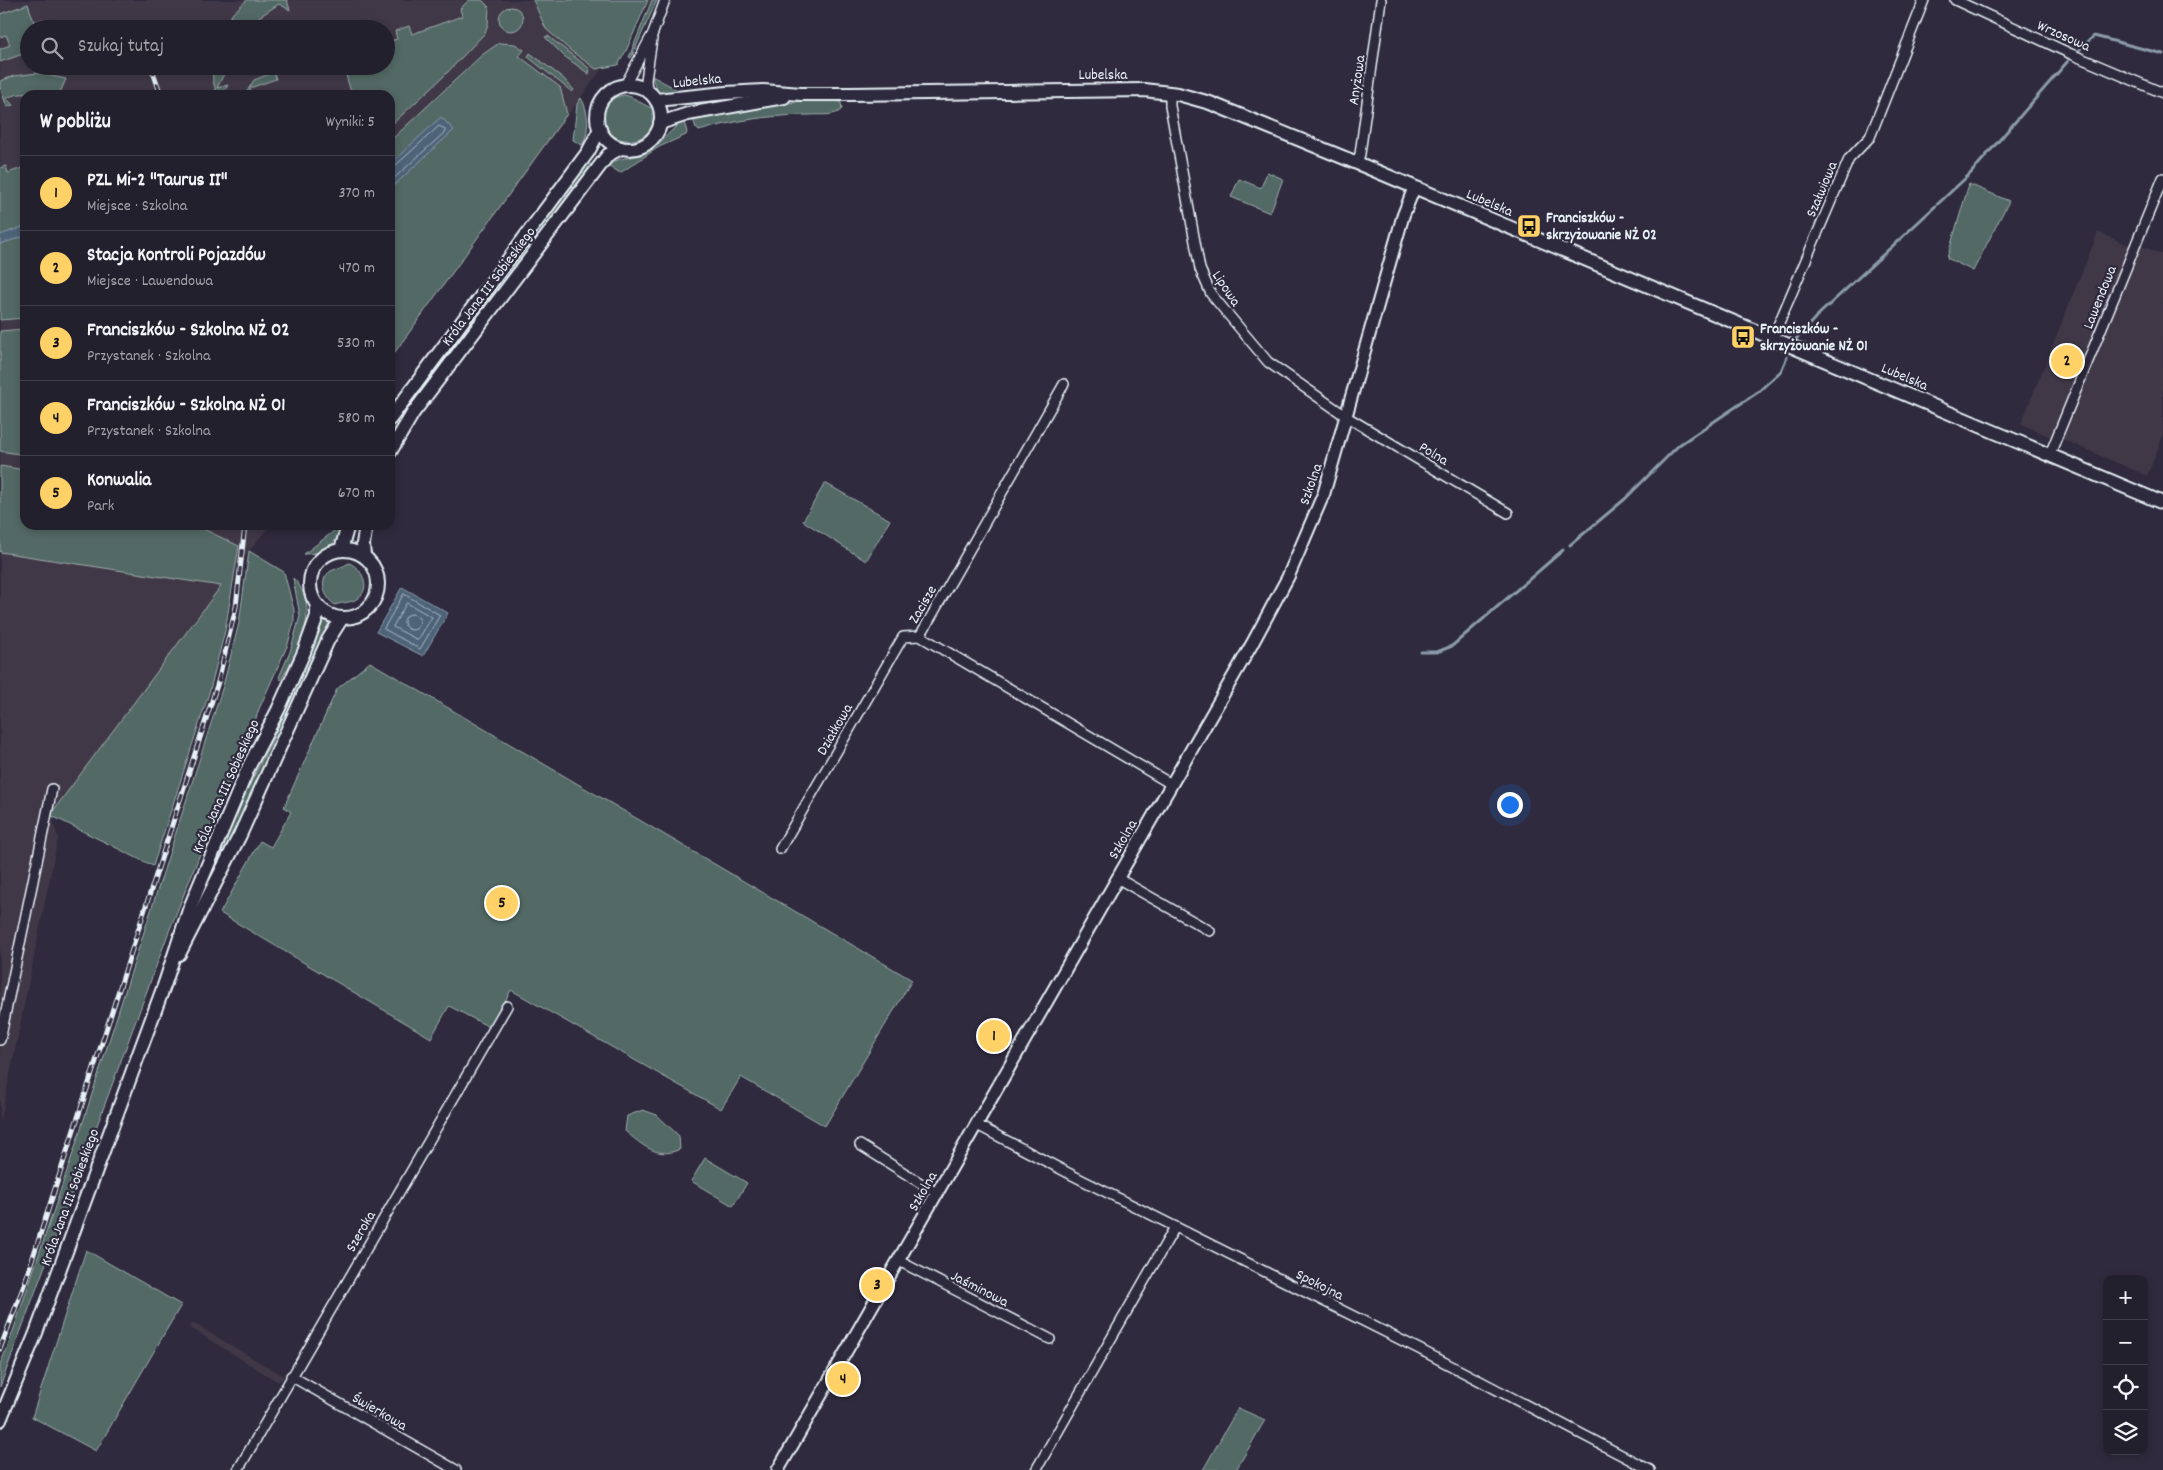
<!DOCTYPE html>
<html lang="pl">
<head>
<meta charset="utf-8">
<style>
	body { margin:0; font-family:Dekko,sans-serif; background:#2b2836; color:#f1f3f6 }
	.controls { position:absolute; right:15px; bottom:15px; display:grid; overflow:hidden; border-radius:10px; box-shadow:0 2px 8px #0003 }
	.controls button { width:45px; height:45px; display:grid; place-items:center; padding:0; border:0; border-bottom:1px solid #403e4a; background:#23202e; color:#f1f3f6; font:25px sans-serif }
	.you { position:absolute; left:1509px; top:804px; width:18px; height:18px; margin:-12px; border:4px solid #fff; border-radius:50%; background:#1a73e8; box-shadow:0 0 0 8px #1a73e833 }
	.badge { display:grid; place-items:center; width:32px; height:32px; border-radius:50%; background:#ffd166; color:#111; font-size:16px; font-weight:700 }
	.pin { position:absolute; translate:-50% -50%; border:2px solid #fff; box-shadow:0 1px 5px #0006 }
	.list { margin:0; padding:0; list-style:none }
	h2 { display:flex; justify-content:space-between; align-items:center; height:65px; margin:0; padding:0 20px; font-size:21px }
	h2 small { font-size:16px; font-weight:400; color:#a3a3aa }
	.list li { display:grid; grid-template-columns:32px 1fr auto; gap:15px; align-items:center; box-sizing:border-box; height:75px; padding:0 20px; border-top:1px solid #403e4a }
	.list b { display:block; font-size:19px; white-space:nowrap }
	.list p { margin:0; font-size:16px; white-space:nowrap; color:#a3a3aa }
	.list em { font-size:16px; font-style:normal; color:#a3a3aa }
	.icon { flex:none; width:28px; height:28px; fill:none; stroke:currentColor; stroke-width:2; stroke-linecap:round; stroke-linejoin:round }
	.map { position:relative; flex:none; width:2163px; height:1470px; overflow:hidden }
	.search { position:absolute; background:#23202e; box-shadow:0 2px 8px #0003; left:20px; top:20px; width:375px; height:55px; display:flex; align-items:center; gap:12px; box-sizing:border-box; padding:0 18px; border-radius:28px; color:#a3a3aa; font-size:19px }
	.panel { position:absolute; background:#23202e; box-shadow:0 2px 8px #0003; left:20px; top:90px; width:375px; height:440px; border-radius:15px }
	.map>svg:first-child { display:block }
	.built { fill:#413746; fill-rule:evenodd }
	.green { fill:#536965; stroke:#9eadae }
	.water { fill:#4d6378; stroke:#8b9cab }
	.lines { fill:none; stroke-linecap:round; stroke-linejoin:round }
	.shore { stroke:#aab8c5; stroke-width:1 }
	.stream { stroke:#8b9cab; stroke-width:3 }
	.minor-casing { stroke:#e8f1f8; stroke-width:12 }
	.tertiary-casing { stroke:#e8f1f8; stroke-width:15 }
	.secondary-casing { stroke:#e8f1f8; stroke-width:16 }
	.minor { stroke:#2f2a3d; stroke-width:9 }
	.tertiary { stroke:#2f2a3d; stroke-width:11 }
	.secondary { stroke:#2f2a3d; stroke-width:12 }
	.rail-casing { stroke:#e8f1f8; stroke-width:5 }
	.rail { stroke:#2f2a3d; stroke-width:3; stroke-dasharray:9; stroke-linecap:butt }
	.labels { text-anchor:middle; stroke-width:4.5; stroke-linejoin:round; paint-order:stroke }
	.street-label { font-size:15px; fill:#e8f1f8; stroke:#2f2a3d }
	.poi-label { font-size:15px; font-weight:bold; fill:#e8f1f8; stroke:#2f2a3d; text-anchor:start }
</style>
</head>
<body>
<div class="map">
<svg width="2163" height="1470" viewBox="0 0 2163 1470">
	<rect width="100%" height="100%" fill="#2f2a3d"/>
	<filter id="ink" filterUnits="userSpaceOnUse"><feTurbulence type="fractalNoise" baseFrequency=".02" numOctaves="2"/><feDisplacementMap in="SourceGraphic" scale="10" xChannelSelector="R" yChannelSelector="G"/><feConvolveMatrix kernelMatrix="1 2 1 2 8 2 1 2 1" color-interpolation-filters="sRGB"/></filter>
	<g filter="url(#ink)">
		<!-- built -->
		<g class="built">
			<path d="M 0,0 L 652,0 L 390,359 L 390,95 L 25,95 L 25,525 L 270,525 L 222,585 L 51,815 L 58,838 L 0,1124 ZM 29,29 L 386,29 L 386,66 L 29,66 Z"/>
			<polygon points="2098,232 2131,246 2051,437 2021,424"/>
			<polygon points="2140,245 2163,255 2163,436 2147,476 2062,439"/>
			<polygon points="193,1323 285,1377 278,1382 189,1327"/>
		</g>
		<!-- green -->
		<g class="green">
			<polygon points="247,0 287,0 290,10 279,4 259,17 249,29 233,29 226,24 233,13"/>
			<polygon points="469,0 482,0 489,7 488,24 485,33 443,77 390,126 390,95 352,95 343,66 386,66 386,42 397,39 395,31 409,26 412,34 462,16 460,9"/>
			<polygon points="533,0 648,0 626,51 618,65 596,69 571,51 546,29"/>
			<polygon points="652,0 657,0 631,58 629,57"/>
			<polygon points="28,4 34,22 44,19 47,29 29,29 29,52 0,62 0,49 10,45 6,35 0,37 0,14"/>
			<circle cx="511" cy="19" r="12"/>
			<polygon points="548,36 590,69 589,74 564,56 545,37"/>
			<polygon points="499,43 515,44 524,50 519,56 560,87 567,114 390,359 390,141 482,55"/>
			<polygon points="530,53 563,78 574,90 572,92 528,57"/>
			<polygon points="212,66 228,66 217,88 228,85 222,95 217,95 213,81"/>
			<polygon points="274,72 276,79 250,88 252,95 245,95 254,80"/>
			<path d="M 37,73 L 66,79 L 59,95 C 40,95 24,90 6,98 L 13,105 L 7,107 L 0,87 L 0,81 L 14,76 Z"/>
			<path d="M 652,76 L 678,90 L 679,91 C 665,93 655,92 652,76 Z"/>
			<path d="M 624,95 C 637,97 643,107 654,108 C 660,155 592,146 604,110 C 608,100 613,97 624,95 Z"/>
			<path d="M 581,98 C 589,111 590,132 582,145 L 573,140 L 577,104 Z"/>
			<path d="M 835,100 L 841,103 L 842,109 C 835,117 820,114 810,115 C 772,115 735,120 699,131 L 696,128 L 693,119 L 801,101 Z"/>
			<path d="M 684,122 L 687,132 L 686,135 L 659,147 L 620,173 L 608,165 C 622,155 637,159 650,151 C 664,142 669,129 684,122 Z"/>
			<polygon points="588,163 591,165 416,399 390,441 390,429 394,422"/>
			<polygon points="6,166 8,173 25,167 25,318 0,320 0,168"/>
			<polygon points="1267,172 1283,179 1270,213 1231,197 1239,179 1261,188"/>
			<polygon points="1969,184 2009,201 1973,271 1947,258"/>
			<polygon points="25,329 25,455 0,451 0,331"/>
			<polygon points="0,466 25,470 25,525 195,525 239,546 225,631 210,690 153,866 50,815 221,586 0,552"/>
			<polygon points="825,483 890,520 866,561 803,521"/>
			<path d="M 338,528 L 341,529 C 335,546 323,554 304,554 Z"/>
			<polygon points="249,551 284,572 294,610 294,622 288,644 259,709 248,742 210,829 168,934 0,1387 0,1364 8,1346 74,1150 223,686 239,623"/>
			<path d="M 349,563 C 362,568 372,588 358,598 C 352,603 342,602 335,605 C 325,598 317,580 331,571 C 337,568 343,567 349,563 Z"/>
			<path d="M 293,578 C 323,608 298,650 281,680 L 279,677 L 290,652 L 300,616 Z"/>
			<path d="M 325,617 L 330,620 L 242,819 L 197,910 C 215,848 246,793 274,736 C 292,697 308,656 325,617 Z"/>
			<polygon points="370,662 912,980 825,1126 741,1077 721,1109 511,990 491,1028 449,1006 431,1038 220,913 260,841 271,847 291,812 284,807 337,689"/>
			<path d="M 643,1110 L 657,1115 L 679,1136 L 680,1149 C 658,1160 642,1145 625,1131 L 627,1116 Z"/>
			<polygon points="705,1158 747,1183 733,1206 691,1181"/>
			<polygon points="86,1250 181,1305 96,1451 32,1417"/>
			<polygon points="1238,1408 1265,1420 1236,1470 1203,1470"/>
		</g>
		<!-- water -->
		<g class="water">
			<polygon points="441,117 454,130 390,189 390,164"/>
			<polygon points="25,226 25,236 0,244 0,235"/>
			<polygon points="402,587 448,613 423,656 376,632"/>
		</g>
		<g class="lines">
			<!-- shore -->
			<g class="shore">
				<polyline points="390,168 395,166 439,126 445,129 445,132 390,182"/>
				<polygon points="404,594 440,615 420,649 384,629"/>
				<polygon points="407,603 432,617 418,640 393,627"/>
				<circle cx="412" cy="622" r="8"/>
			</g>
			<!-- stream -->
			<g class="stream">
				<polyline points="2077,52 2094,36 2163,54"/>
				<polyline points="1796,339 1816,317 1970,174 2068,61"/>
				<polyline points="1570,545 1625,499 1679,445 1758,392 1781,371 1787,357"/>
				<polyline points="1421,652 1437,652 1452,646 1563,550"/>
			</g>
			<defs>
				<g id="minor">
					<polyline points="1955,0 2071,54 2163,93"/>
					<polyline points="625,85 653,33 665,0"/>
					<polyline points="647,91 646,80 652,39"/>
					<polyline points="1170,93 1170,106 1200,269 1211,294 1268,362 1347,417 1508,513"/>
					<polyline points="1357,163 1360,154 1381,0"/>
					<polyline points="1773,337 1849,159 1870,137 1924,0"/>
					<polyline points="1064,384 920,636 1171,784"/>
					<polyline points="2050,454 2163,178"/>
					<polyline points="780,849 903,637 920,636"/>
					<polyline points="1117,878 1210,931"/>
					<polyline points="0,1040 52,789"/>
					<polyline points="977,1125 1074,1176 1419,1349 1650,1470"/>
					<polyline points="860,1145 938,1194"/>
					<polyline points="899,1261 1050,1339"/>
					<polyline points="291,1376 456,1470"/>
					<polyline points="238,1470 507,1006"/>
					<polyline points="1036,1470 1175,1227"/>
				</g>
				<polyline id="tertiary" points="778,1470 1252,644 1288,577 1324,493 1403,216 1414,188"/>
				<g id="secondary">
					<circle cx="629" cy="117" r="32"/>
					<polyline points="656,100 726,93 763,91 801,94 850,94 1144,90 1178,94 1210,103 1357,163 2163,503"/>
					<polyline points="660,123 688,114 784,97"/>
					<polyline points="390,419 588,152 600,129"/>
					<polyline points="390,452 413,413 608,155 621,148"/>
					<circle cx="344" cy="584" r="34"/>
					<polyline points="341,550 348,525"/>
					<polyline points="364,556 363,544 366,525"/>
					<polyline points="179,954 240,835 328,640 342,618"/>
					<polyline points="0,1420 36,1333 165,983 189,910 249,766 278,710 304,652 317,616 317,605"/>
				</g>
			</defs>
			<!-- minor casing -->
			<use href="#minor" class="minor-casing"/>
			<!-- tertiary casing -->
			<use href="#tertiary" class="tertiary-casing"/>
			<!-- secondary casing -->
			<use href="#secondary" class="secondary-casing"/>
			<!-- minor -->
			<use href="#minor" class="minor"/>
			<!-- tertiary -->
			<use href="#tertiary" class="tertiary"/>
			<!-- secondary -->
			<use href="#secondary" class="secondary"/>
			<defs>
				<g id="rail">
					<polyline points="139,28 139,29"/>
					<polyline points="151,66 161,95"/>
					<polyline points="0,1349 24,1285 218,682 236,607 245,525"/>
				</g>
			</defs>
			<!-- rail casing -->
			<use href="#rail" class="rail-casing"/>
			<!-- rail -->
			<use href="#rail" class="rail"/>
		</g>
	</g>
	<!-- icons -->
	<defs>
		<symbol id="bus-square" viewBox="-11 -11 22 22"><rect x="-9" y="-9" width="18" height="18" rx="4" fill="#ffd166" stroke="#2f2a3d"/><path d="M-5-6H5V4H4V6H2V4H-2V6H-4V4H-5ZM-3.5-4V0h7V-4ZM-3.5 1.2v1.5H-2V1.2ZM2 1.2v1.5H3.5V1.2Z" fill="#111"/></symbol>
	</defs>
	<g fill-rule="evenodd">
		<use href="#bus-square" x="1515" y="212" width="28" height="28"/>
		<use href="#bus-square" x="1729" y="323" width="28" height="28"/>
	</g>
	<g class="labels">
		<!-- street labels -->
		<g class="street-label">
			<text transform="translate(2064 35) rotate(24)" y="5">Wrzosowa</text>
			<text x="1103" y="79">Lubelska</text>
			<text transform="translate(697 80) rotate(-6)" y="5">Lubelska</text>
			<text transform="translate(1356 80) rotate(-82)" y="5">Anyżowa</text>
			<text transform="translate(1821 189) rotate(-67)" y="5">Szałwiowa</text>
			<text transform="translate(1490 202) rotate(23)" y="5">Lubelska</text>
			<text transform="translate(488 286) rotate(-53)" y="5">Króla Jana III Sobieskiego</text>
			<text transform="translate(1227 288) rotate(56)" y="5">Lipowa</text>
			<text transform="translate(2099 297) rotate(-68)" y="5">Lawendowa</text>
			<text transform="translate(1905 376) rotate(23)" y="5">Lubelska</text>
			<text transform="translate(1434 453) rotate(31)" y="5">Polna</text>
			<text transform="translate(1310 484) rotate(-71)" y="5">Szkolna</text>
			<text transform="translate(922 604) rotate(-60)" y="5">Zacisze</text>
			<text transform="translate(834 729) rotate(-60)" y="5">Działkowa</text>
			<text transform="translate(225 786) rotate(-66)" y="5">Króla Jana III Sobieskiego</text>
			<text transform="translate(1122 839) rotate(-60)" y="5">Szkolna</text>
			<text transform="translate(922 1191) rotate(-60)" y="5">Szkolna</text>
			<text transform="translate(69 1197) rotate(-70)" y="5">Króla Jana III Sobieskiego</text>
			<text transform="translate(360 1231) rotate(-60)" y="5">Szeroka</text>
			<text transform="translate(1320 1284) rotate(27)" y="5">Spokojna</text>
			<text transform="translate(980 1288) rotate(27)" y="5">Jaśminowa</text>
			<text transform="translate(380 1411) rotate(30)" y="5">Świerkowa</text>
		</g>
		<!-- poi labels -->
		<g class="poi-label">
			<text x="1546" y="222">Franciszków -<tspan x="1546" dy="17">skrzyżowanie NŻ 02</tspan></text>
			<text x="1760" y="333">Franciszków -<tspan x="1760" dy="17">skrzyżowanie NŻ 01</tspan></text>
		</g>
	</g>
</svg>
<div class="controls">
<button>+</button>
<button>−</button>
<button><svg class="icon" aria-label="locate" viewBox="0 0 24 24"><circle cx="12" cy="12" r="6"/><path d="M12 2v4M12 18v4M2 12h4M18 12h4"/></svg></button>
<button><svg class="icon" aria-label="layers" viewBox="0 0 24 24"><path d="M12 4l9 5-9 5-9-5zM3 14l9 5 9-5"/></svg></button>
</div>
<div class="you"></div>
<div class="pin badge" style="left:994px;top:1036px">1</div>
<div class="pin badge" style="left:2067px;top:361px">2</div>
<div class="pin badge" style="left:877px;top:1285px">3</div>
<div class="pin badge" style="left:843px;top:1379px">4</div>
<div class="pin badge" style="left:502px;top:903px">5</div>
<div class="search"><svg class="icon" aria-label="search" viewBox="0 0 24 24"><circle cx="10" cy="10" r="6"/><path d="M15 15l6 6"/></svg>Szukaj tutaj</div>
<section class="panel">
<h2>W pobliżu<small>Wyniki: 5</small></h2>
<ul class="list">
<li><span class="badge">1</span><div><b>PZL Mi-2 &quot;Taurus II&quot;</b><p>Miejsce · Szkolna</p></div><em>370 m</em></li>
<li><span class="badge">2</span><div><b>Stacja Kontroli Pojazdów</b><p>Miejsce · Lawendowa</p></div><em>470 m</em></li>
<li><span class="badge">3</span><div><b>Franciszków - Szkolna NŻ 02</b><p>Przystanek · Szkolna</p></div><em>530 m</em></li>
<li><span class="badge">4</span><div><b>Franciszków - Szkolna NŻ 01</b><p>Przystanek · Szkolna</p></div><em>580 m</em></li>
<li><span class="badge">5</span><div><b>Konwalia</b><p>Park</p></div><em>670 m</em></li>
</ul>
</section>
</div>
</body>
</html>
